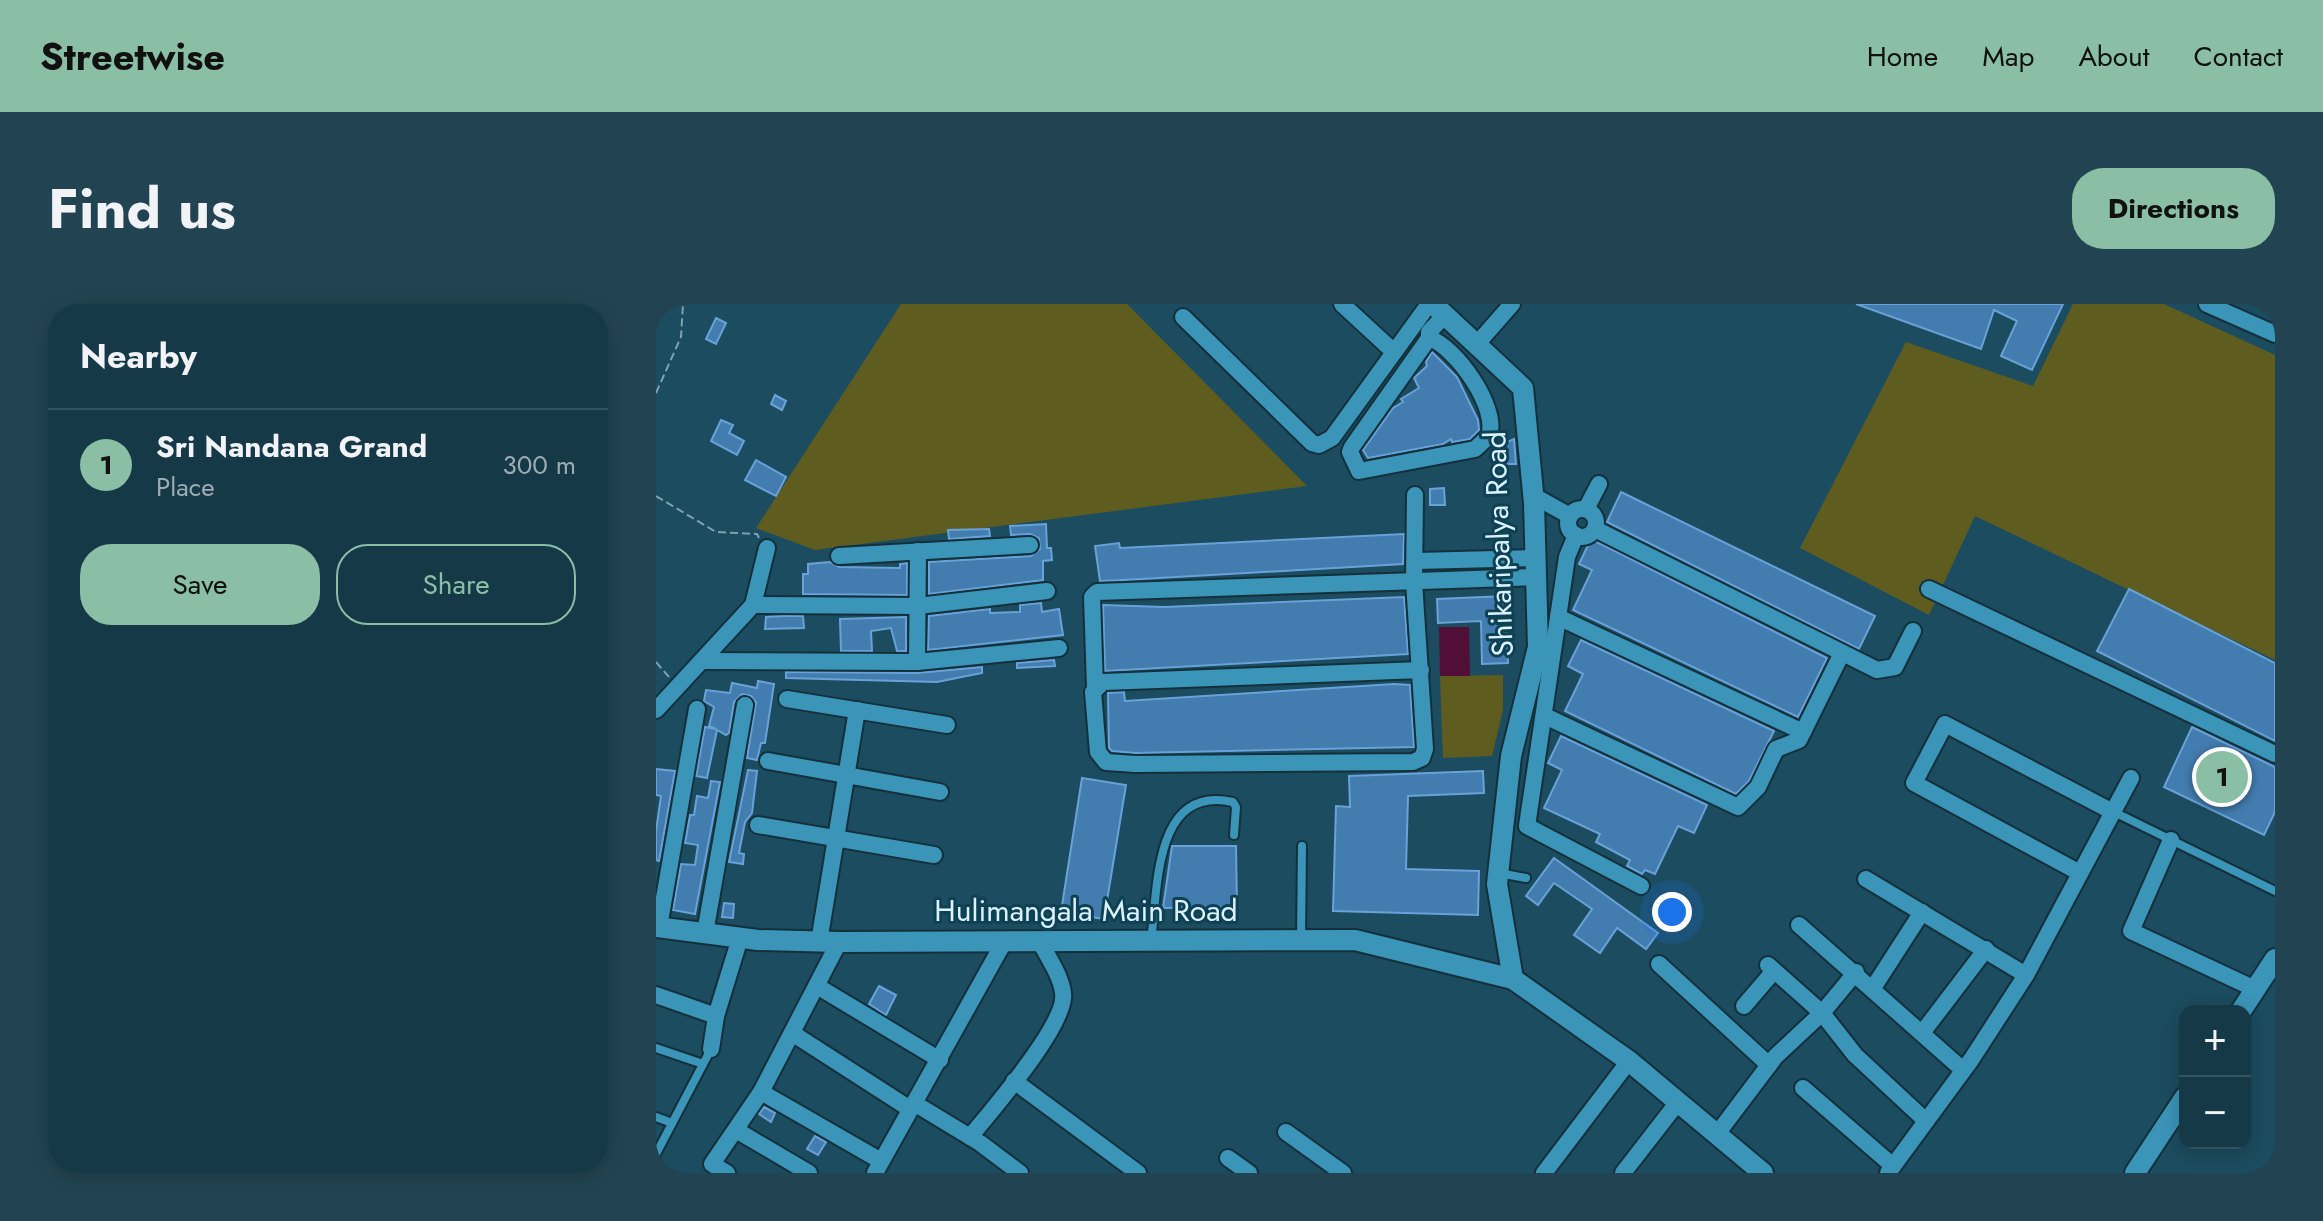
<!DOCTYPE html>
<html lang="en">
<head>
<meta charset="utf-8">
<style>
	body { margin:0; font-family:Jost,sans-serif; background:#224452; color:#f1f3f6 }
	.controls { position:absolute; right:24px; bottom:24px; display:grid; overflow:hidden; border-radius:16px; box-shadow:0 4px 20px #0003 }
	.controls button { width:72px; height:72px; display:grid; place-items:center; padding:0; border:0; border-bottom:2px solid #345360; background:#153947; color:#f1f3f6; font:40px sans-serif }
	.you { position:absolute; left:1016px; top:608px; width:28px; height:28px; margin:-20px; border:6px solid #fff; border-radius:50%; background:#1a73e8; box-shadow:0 0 0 12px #1a73e833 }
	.badge { display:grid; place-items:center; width:52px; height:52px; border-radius:50%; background:#8abfa5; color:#111; font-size:26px; font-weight:700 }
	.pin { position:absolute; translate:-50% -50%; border:4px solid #fff; box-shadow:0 2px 8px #0006 }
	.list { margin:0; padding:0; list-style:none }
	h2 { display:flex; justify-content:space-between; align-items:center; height:104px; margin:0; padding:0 32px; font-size:34px }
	h2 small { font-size:26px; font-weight:400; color:#9dacb4 }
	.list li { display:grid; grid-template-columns:52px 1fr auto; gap:24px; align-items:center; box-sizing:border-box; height:112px; padding:0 32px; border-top:2px solid #345360 }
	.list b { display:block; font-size:30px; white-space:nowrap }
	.list p { margin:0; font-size:26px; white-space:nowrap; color:#9dacb4 }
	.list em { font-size:26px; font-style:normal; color:#9dacb4 }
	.actions { display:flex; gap:16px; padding:24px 32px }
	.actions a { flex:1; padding:18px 0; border:2px solid #8abfa5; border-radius:32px; text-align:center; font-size:28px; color:#8abfa5 }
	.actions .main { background:#8abfa5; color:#111 }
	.map { position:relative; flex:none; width:1619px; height:869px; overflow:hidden; border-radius:32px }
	header { display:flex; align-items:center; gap:48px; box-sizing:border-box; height:112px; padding:0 40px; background:#8abfa5; color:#111 }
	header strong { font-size:38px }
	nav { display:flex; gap:44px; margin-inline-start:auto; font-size:28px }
	.intro { display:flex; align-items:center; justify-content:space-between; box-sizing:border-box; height:192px; padding:0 48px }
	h1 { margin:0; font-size:56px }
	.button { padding:20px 36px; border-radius:32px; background:#8abfa5; color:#111; font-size:28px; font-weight:700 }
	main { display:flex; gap:48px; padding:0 48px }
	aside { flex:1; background:#153947; border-radius:32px; box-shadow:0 4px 20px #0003 }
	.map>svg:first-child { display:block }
	.green { fill:#5e5d1f }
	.water { fill:#510f38 }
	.building { fill:#437caf; stroke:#69a2d8; stroke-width:2 }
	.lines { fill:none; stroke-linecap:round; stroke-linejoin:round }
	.service-casing { stroke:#14303b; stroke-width:12 }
	.minor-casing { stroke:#14303b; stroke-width:20 }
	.tertiary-casing { stroke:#14303b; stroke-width:24 }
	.path { stroke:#7ea2b1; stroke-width:2; stroke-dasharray:8 4; stroke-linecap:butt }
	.service { stroke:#3b95b9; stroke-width:8 }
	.minor { stroke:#3b95b9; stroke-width:16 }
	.tertiary { stroke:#3b95b9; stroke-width:20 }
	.labels { text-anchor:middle; stroke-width:6; stroke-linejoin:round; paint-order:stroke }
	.street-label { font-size:30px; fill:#dbf3ff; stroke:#0f4154 }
</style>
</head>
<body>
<header>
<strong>Streetwise</strong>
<nav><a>Home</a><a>Map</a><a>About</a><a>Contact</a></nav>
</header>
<div class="intro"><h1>Find us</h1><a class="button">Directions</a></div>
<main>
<aside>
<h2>Nearby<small></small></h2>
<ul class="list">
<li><span class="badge">1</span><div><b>Sri Nandana Grand</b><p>Place</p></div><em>300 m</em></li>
</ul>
<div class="actions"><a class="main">Save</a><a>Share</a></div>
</aside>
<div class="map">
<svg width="1619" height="869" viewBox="0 0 1619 869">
	<rect width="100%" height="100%" fill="#1c4c5f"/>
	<!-- green -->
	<g class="green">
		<polygon points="245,0 471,0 651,182 159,246 100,224"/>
		<polygon points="1417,0 1508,0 1619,51 1619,356 1319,212 1273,311 1144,244 1250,38 1377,82"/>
		<polygon points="847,371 847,406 836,452 787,454 784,372"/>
	</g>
	<!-- water -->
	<polygon class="water" points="783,323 813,323 814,372 784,372"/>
	<!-- building -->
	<g class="building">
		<polygon points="1200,0 1407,0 1376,66 1345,52 1361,17 1338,6 1325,45"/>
		<polygon points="60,14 70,19 60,40 50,35"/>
		<polygon points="776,48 801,73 822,116 823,126 814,135 796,138 795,135 787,140 712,154 707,146 737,104 747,98 745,95 763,84 758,74 771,62 770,58"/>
		<polygon points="119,91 130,97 126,106 115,100"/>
		<polygon points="65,116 77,121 73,129 88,137 81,151 55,137"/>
		<polygon points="858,135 860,160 846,160 847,140"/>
		<polygon points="100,156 130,173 120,192 89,176"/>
		<polygon points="788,184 789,201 774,201 774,185"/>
		<polygon points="965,188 1219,312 1203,345 951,218"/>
		<polygon points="390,220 391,244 395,244 396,256 387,257 387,276 273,290 273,258 375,252 384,245 383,234 374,230 355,231 354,222"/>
		<polygon points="333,225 334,232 293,235 292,226"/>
		<polygon points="748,230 747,260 468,276 444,277 439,242 463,239 464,244"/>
		<polygon points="935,235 1171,354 1142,413 917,306 936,266 923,260"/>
		<polygon points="174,258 183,263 244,264 244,260 251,259 251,291 147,290 147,270 152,270 152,260"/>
		<polygon points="1473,285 1619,359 1619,437 1441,347"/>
		<polygon points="850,292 852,359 826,360 825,317 782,319 781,295"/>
		<polygon points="748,293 752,350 449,367 447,301 509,303"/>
		<polygon points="385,299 386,308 403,305 407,331 272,346 273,312 334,305 334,309 364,308 364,301"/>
		<polygon points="127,312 147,312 148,324 109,325 110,313"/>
		<polygon points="250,313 250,347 241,347 235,324 215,327 216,347 185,347 184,315"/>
		<polygon points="925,336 1118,427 1093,477 1080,490 909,407 927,370 912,362"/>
		<polygon points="398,356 399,362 361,364 361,359"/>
		<polygon points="326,363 326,369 281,378 130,374 130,368 261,369"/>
		<polygon points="102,377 118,380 109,439 105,439 101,456 91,454 100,398 95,392 86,390 78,398 73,429 70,431 61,426 51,474 40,472 49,423 60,425 53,422 58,403 48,397 50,386 74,389 76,379 101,384"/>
		<polygon points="738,380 754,381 758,443 479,449 456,447 453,444 452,389 468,388 469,397"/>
		<polygon points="1536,423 1619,463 1619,508 1608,531 1508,483"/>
		<polygon points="905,432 1051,501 1038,529 1022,522 999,570 989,566 986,570 971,562 974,556 940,538 944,530 888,504 906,466 892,459"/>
		<polygon points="0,465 19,467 3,557 0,556 0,527 5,492 0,491"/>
		<polygon points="92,466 101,467 96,509 89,518 83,549 88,550 87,560 73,558"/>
		<polygon points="827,467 828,489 752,492 750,565 823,567 822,611 677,607 680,502 694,503 693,472"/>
		<polygon points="426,474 470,481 448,615 405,608"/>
		<polygon points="55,477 64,478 39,610 17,606 25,560 39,561 42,541 29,539 34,511 38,511 41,492 52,494"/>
		<polygon points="516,542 580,542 581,603 507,604"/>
		<polygon points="898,554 1002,629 990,645 961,624 944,649 918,631 936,605 898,579 882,601 870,592"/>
		<polygon points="68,599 78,600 77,614 66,613"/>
		<polygon points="223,682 240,691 230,711 213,700"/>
		<polygon points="108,803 119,809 115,818 103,810"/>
		<polygon points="159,832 170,838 162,851 151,845"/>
	</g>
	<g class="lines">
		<defs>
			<g id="service">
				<polyline points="1458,508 1619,587"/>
				<polyline points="843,569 870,574"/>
				<polyline points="645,636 646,542"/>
				<path d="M 495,637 C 502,586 497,480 577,498 L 580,503 L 578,531"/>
				<polyline points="0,744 47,760"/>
				<polyline points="0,813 16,819"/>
				<polyline points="0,850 55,745"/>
			</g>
			<g id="minor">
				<polyline points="686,0 738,48"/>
				<polyline points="1551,0 1619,30"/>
				<polyline points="527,13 656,139 663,141 676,134 773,0"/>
				<path d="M 773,34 C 800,43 843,104 833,132 L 819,145 L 703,167 L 694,148 L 696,143 L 773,34 L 773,28 L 789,11"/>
				<polyline points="820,41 856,0"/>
				<polyline points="759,191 758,278 769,445 766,454 757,458 479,460 450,458 442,448 437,388 447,378 765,366"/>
				<polyline points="878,192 914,212"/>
				<circle cx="926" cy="219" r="14"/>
				<polyline points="930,205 943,180"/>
				<polyline points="939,225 1221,366 1239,363 1257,327"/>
				<polyline points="920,231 911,253 871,522 985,582"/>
				<polyline points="183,252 374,241"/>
				<polyline points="760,257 880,254"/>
				<polyline points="1273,285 1619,450"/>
				<polyline points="97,301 262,302 391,287"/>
				<polyline points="902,313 1147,428"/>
				<polyline points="46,357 261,358 403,344"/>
				<polyline points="261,358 262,247"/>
				<polyline points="439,384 436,293 441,288 881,273"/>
				<polyline points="131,395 291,421"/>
				<polyline points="0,406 97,301 111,244"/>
				<polyline points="889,412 1082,503 1102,483 1120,445 1143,436 1186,349"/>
				<polyline points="112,457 284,488"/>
				<polyline points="102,521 278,551"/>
				<polyline points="1515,536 1475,627 1599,685"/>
				<polyline points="1424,569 1258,479 1289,420 1457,508"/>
				<polyline points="1210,575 1370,671"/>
				<polyline points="1143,621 1307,766"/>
				<polyline points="3,623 41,405"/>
				<polyline points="49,629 89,401"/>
				<polyline points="163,638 201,406"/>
				<polyline points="1003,660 1113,761"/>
				<polyline points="1200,668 1166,709 1199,751 1270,817"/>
				<polyline points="161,682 284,756"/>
				<polyline points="1217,684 1266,608"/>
				<polyline points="0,691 60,712"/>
				<polyline points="1088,702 1118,667"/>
				<polyline points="136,729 254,805"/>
				<polyline points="1266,729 1330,645"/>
				<polyline points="55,745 60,712 84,634"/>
				<polyline points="358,777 482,869"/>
				<polyline points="1147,784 1237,862"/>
				<polyline points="105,788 225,857"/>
				<polyline points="258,799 324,839 364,869"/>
				<polyline points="80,826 153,869"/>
				<polyline points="630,828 687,869"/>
				<polyline points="1061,830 1119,753 1166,709 1112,661"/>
				<path d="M 314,833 C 335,807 412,719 407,689 C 405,672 392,653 384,638"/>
				<polyline points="572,854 593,869"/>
				<polyline points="71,869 56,860 105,788 183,638"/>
				<polyline points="219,869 348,638"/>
				<polyline points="888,869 973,757"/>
				<polyline points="967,869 1022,798"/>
				<polyline points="1232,869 1315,756 1370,671 1475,474"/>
			</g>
			<g id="tertiary">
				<polyline points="777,0 867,84 878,199 882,343 855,452 841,580 857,675 973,757 1107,869"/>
				<polyline points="0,623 102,636 183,638 699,636 857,675"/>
				<polyline points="1585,707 1619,655"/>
				<polyline points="1479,869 1529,793"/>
			</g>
		</defs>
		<!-- service casing -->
		<use href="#service" class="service-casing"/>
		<!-- minor casing -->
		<use href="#minor" class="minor-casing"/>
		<!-- tertiary casing -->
		<use href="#tertiary" class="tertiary-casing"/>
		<!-- path -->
		<g class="path">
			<polyline points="0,89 25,33 27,0"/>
			<polyline points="0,192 60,228 101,230 103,234"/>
			<polyline points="0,358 13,373"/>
		</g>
		<!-- service -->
		<use href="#service" class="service"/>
		<!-- minor -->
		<use href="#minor" class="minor"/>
		<!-- tertiary -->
		<use href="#tertiary" class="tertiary"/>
	</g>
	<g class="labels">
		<!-- street labels -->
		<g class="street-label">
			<text transform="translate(843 240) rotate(-92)" y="10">Shikaripalya Road</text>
			<text x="430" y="617">Hulimangala Main Road</text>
		</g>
	</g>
</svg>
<div class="controls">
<button>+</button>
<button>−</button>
</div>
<div class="you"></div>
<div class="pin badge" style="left:1566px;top:473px">1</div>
</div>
</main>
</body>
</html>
